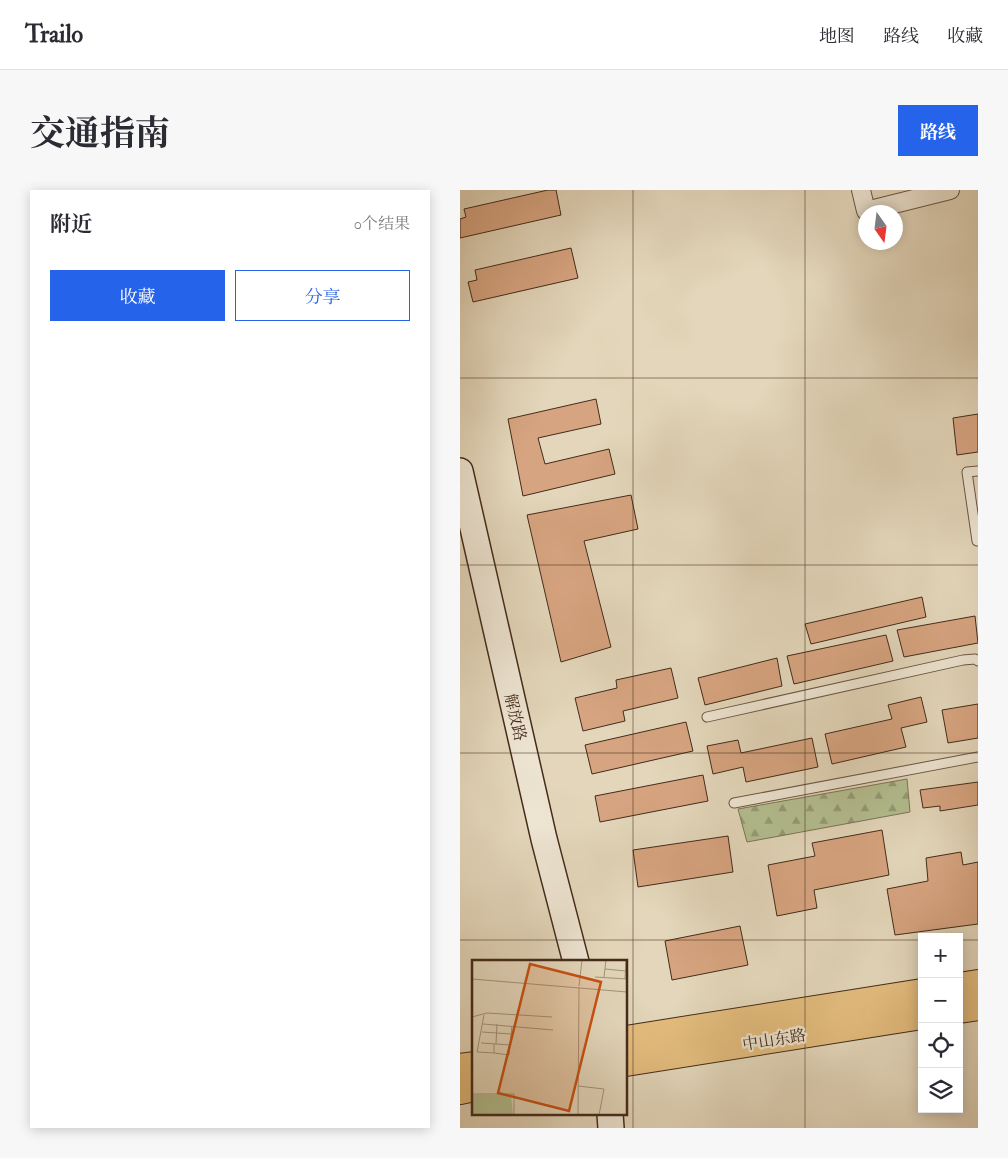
<!DOCTYPE html>
<html lang="zh">
<head>
<meta charset="utf-8">
<style>
	body { margin:0; font-family:"IM FELL Double Pica","Noto Serif SC",serif; background:#f7f7f7; color:#2b2b33 }
	.controls { position:absolute; right:15px; bottom:15px; display:grid; overflow:hidden; border-radius:0px; box-shadow:0 2px 12px #0003 }
	.controls button { width:45px; height:45px; display:grid; place-items:center; padding:0; border:0; border-bottom:1px solid #e1e1e2; background:#fff; color:#2b2b33; font:25px sans-serif }
	.compass { position:absolute; left:398px; top:15px; width:45px; height:45px; border-radius:50%; background:#fff; box-shadow:0 2px 12px #0003; rotate:166deg }
	.list { margin:0; padding:0; list-style:none }
	h2 { display:flex; justify-content:space-between; align-items:center; height:65px; margin:0; padding:0 20px; font-size:21px }
	h2 small { font-size:16px; font-weight:400; color:#7c7c81 }
	.actions { display:flex; gap:10px; padding:15px 20px }
	.actions a { flex:1; padding:11px 0; border:1px solid #2563eb; border-radius:0px; text-align:center; font-size:18px; color:#2563eb }
	.actions .main { background:#2563eb; color:#fff }
	.icon { flex:none; width:28px; height:28px; fill:none; stroke:currentColor; stroke-width:2; stroke-linecap:round; stroke-linejoin:round }
	.map { position:relative; flex:none; width:518px; height:938px; overflow:hidden; border-radius:0px }
	header { display:flex; align-items:center; gap:30px; box-sizing:border-box; height:70px; padding:0 25px; background:#fff; border-bottom:1px solid #e1e1e2 }
	header strong { font-size:24px }
	nav { display:flex; gap:28px; margin-inline-start:auto; font-size:18px }
	.intro { display:flex; align-items:center; justify-content:space-between; box-sizing:border-box; height:120px; padding:0 30px }
	h1 { margin:0; font-size:35px }
	.button { padding:12px 22px; border-radius:0px; background:#2563eb; color:#fff; font-size:18px; font-weight:700 }
	main { display:flex; gap:30px; padding:0 30px }
	aside { flex:1; background:#fff; border-radius:0px; box-shadow:0 2px 12px #0003 }
	.map>svg:first-child { display:block }
	.forest { fill:url(#forest-firs); stroke:#7c7455 }
	.building { fill:#d6a480; stroke:#442b1a }
	.lines { fill:none; stroke-linecap:round; stroke-linejoin:round }
	.lane-casing { stroke:#6c5642; stroke-width:11 }
	.street-casing { stroke:#6c5642; stroke-width:20 }
	.secondary-casing { stroke:#442b1a; stroke-width:28 }
	.primary-casing { stroke:#442b1a; stroke-width:30 }
	.lane { stroke:#ede4d2; stroke-width:9 }
	.street { stroke:#ede4d2; stroke-width:18 }
	.secondary { stroke:#ede4d2; stroke-width:25 }
	.primary { stroke:#e2bb7d; stroke-width:28 }
	.grid { fill:none; stroke:#442b1a; stroke-width:1; stroke-opacity:0.55 }
	.labels { text-anchor:middle; stroke-width:4.5; stroke-linejoin:round; paint-order:stroke }
	.street-label { font-size:16px; fill:#442b1a; stroke:#ede4d2 }
	.inset-road { fill:none; stroke:#a3927a; stroke-width:1 }
	.view { fill:#c7500f; fill-opacity:0.15; stroke:#c7500f; stroke-width:2.5 }
	.inset-edge { fill:none; stroke:#442b1a; stroke-width:2.5 }
</style>
</head>
<body>
<header>
<strong>Trailo</strong>
<nav><a>地图</a><a>路线</a><a>收藏</a></nav>
</header>
<div class="intro"><h1>交通指南</h1><a class="button">路线</a></div>
<main>
<aside>
<h2>附近<small>0个结果</small></h2>
<ul class="list">
</ul>
<div class="actions"><a class="main">收藏</a><a>分享</a></div>
</aside>
<div class="map">
<svg width="518" height="938" viewBox="0 0 518 938">
	<defs>
		<pattern id="forest-firs" width="22" height="20" patternUnits="userSpaceOnUse" patternTransform="scale(1.25)"><rect width="22" height="20" fill="#b3be90"/><path d="M5 1l3.5 6h-7zM16 11l3.5 6h-7z" fill="#939b75"/></pattern>
	</defs>
	<rect width="100%" height="100%" fill="#e3d6ba"/>
	<filter id="stains"><feTurbulence type="fractalNoise" baseFrequency=".004" numOctaves="4"/><feColorMatrix values="0 0 0 0 .2 0 0 0 0 .09 0 0 0 0 .02 0 0 0 .5 -.17"/></filter>
	<radialGradient id="worn" r=".72"><stop offset=".6" stop-color="#630" stop-opacity="0"/><stop offset="1" stop-color="#630" stop-opacity=".3"/></radialGradient>
	<!-- forest -->
	<polygon class="forest" points="447,589 450,622 287,652 278,619"/>
	<!-- building -->
	<g class="building">
		<polygon points="88,0 96,0 101,25 0,48 0,29 6,27 4,19"/>
		<polygon points="111,58 118,88 13,112 8,92 17,90 15,80"/>
		<polygon points="136,209 141,234 78,248 85,274 149,259 155,284 63,306 48,229"/>
		<polygon points="518,224 518,262 497,265 493,228"/>
		<polygon points="171,305 178,339 124,351 151,457 101,472 67,325"/>
		<polygon points="462,407 466,427 351,454 345,434"/>
		<polygon points="515,426 518,453 444,467 437,440"/>
		<polygon points="426,445 433,471 334,494 327,466"/>
		<polygon points="317,468 322,496 245,515 238,488"/>
		<polygon points="211,478 218,508 163,521 165,531 123,541 115,508 157,498 156,490"/>
		<polygon points="461,507 467,532 441,538 446,557 372,574 365,544 432,529 428,515"/>
		<polygon points="518,514 518,548 488,553 482,520"/>
		<polygon points="226,532 233,561 132,584 125,555"/>
		<polygon points="352,548 358,577 286,592 283,577 253,584 247,556 278,550 281,563"/>
		<polygon points="243,585 248,611 140,632 135,606"/>
		<polygon points="518,592 518,615 480,621 480,616 463,618 460,600"/>
		<polygon points="422,640 429,685 354,700 357,718 317,726 308,675 355,666 352,653"/>
		<polygon points="268,646 273,682 178,697 173,660"/>
		<polygon points="501,662 503,675 518,672 518,734 435,745 427,699 468,691 466,668"/>
		<polygon points="280,736 288,775 212,790 205,751"/>
	</g>
	<g class="lines">
		<defs>
			<g id="lane">
				<polyline points="517,351 507,282 518,281"/>
				<polyline points="247,527 503,470 515,469 518,471"/>
				<polyline points="274,613 518,567"/>
			</g>
			<polyline id="street" points="401,0 406,21 490,0"/>
			<g id="secondary">
				<polyline points="0,281 84,649 116,772"/>
				<polyline points="150,924 151,938"/>
			</g>
			<g id="primary">
				<polyline points="499,797 518,794"/>
				<polyline points="499,819 518,816"/>
				<polyline points="166,850 462,803"/>
				<polyline points="166,872 462,825"/>
				<polyline points="0,878 14,876"/>
				<polyline points="0,900 14,897"/>
			</g>
		</defs>
		<!-- lane casing -->
		<use href="#lane" class="lane-casing"/>
		<!-- street casing -->
		<use href="#street" class="street-casing"/>
		<!-- secondary casing -->
		<use href="#secondary" class="secondary-casing"/>
		<!-- primary casing -->
		<use href="#primary" class="primary-casing"/>
		<!-- lane -->
		<use href="#lane" class="lane"/>
		<!-- street -->
		<use href="#street" class="street"/>
		<!-- secondary -->
		<use href="#secondary" class="secondary"/>
		<!-- primary -->
		<use href="#primary" class="primary"/>
	</g>
	<!-- grid -->
	<path class="grid" d="M 173,0 L 173,938M 345,0 L 345,938M 0,188 L 518,188M 0,375 L 518,375M 0,563 L 518,563M 0,750 L 462,750M 499,750 L 518,750"/>
	<g class="labels">
		<!-- street labels -->
		<g class="street-label">
			<text transform="translate(56 527) rotate(77)" y="6">解放路</text>
			<text transform="translate(314 849) rotate(-9)" y="6">中山东路</text>
		</g>
	</g>
	<!-- overview -->
	<g transform="translate(12 770)">
		<rect width="155" height="155" fill="#e3d6ba"/>
		<path d="M 0,135 L 39,135 L 41,155 L 0,155 Z" fill="#b3be90"/>
		<path class="inset-road" d="M 133,9 L 154,11M 123,17 L 155,19M 132,17 L 134,0M 0,19 L 155,32M 153,19 L 154,0M 107,26 L 110,0M 12,55 L 5,92 L 22,93 L 22,84M 0,57 L 15,53 L 80,57M 11,64 L 81,70M 10,72 L 39,74M 9,83 L 24,84 L 25,64M 24,84 L 38,85 L 40,66M 22,93 L 37,95 L 38,85M 106,126 L 132,129 L 127,155M 0,134 L 42,134 L 42,155M 106,155 L 107,27"/>
		<path class="view" d="M 58,4 L 129,22 L 97,151 L 26,133 Z"/>
		<rect width="155" height="155" class="inset-edge"/>
	</g>
	<rect width="100%" height="100%" filter="url(#stains)"/>
	<rect width="100%" height="100%" fill="url(#worn)"/>
</svg>
<div class="controls">
<button>+</button>
<button>−</button>
<button><svg class="icon" aria-label="locate" viewBox="0 0 24 24"><circle cx="12" cy="12" r="6"/><path d="M12 2v4M12 18v4M2 12h4M18 12h4"/></svg></button>
<button><svg class="icon" aria-label="layers" viewBox="0 0 24 24"><path d="M12 4l9 5-9 5-9-5zM3 14l9 5 9-5"/></svg></button>
</div>
<svg class="compass" viewBox="-18 -18 36 36"><path d="M0-13l5 13h-10z" fill="#e53935"/><path d="M0 13l5-13h-10z" fill="#7c7c81"/></svg>
</div>
</main>
</body>
</html>
